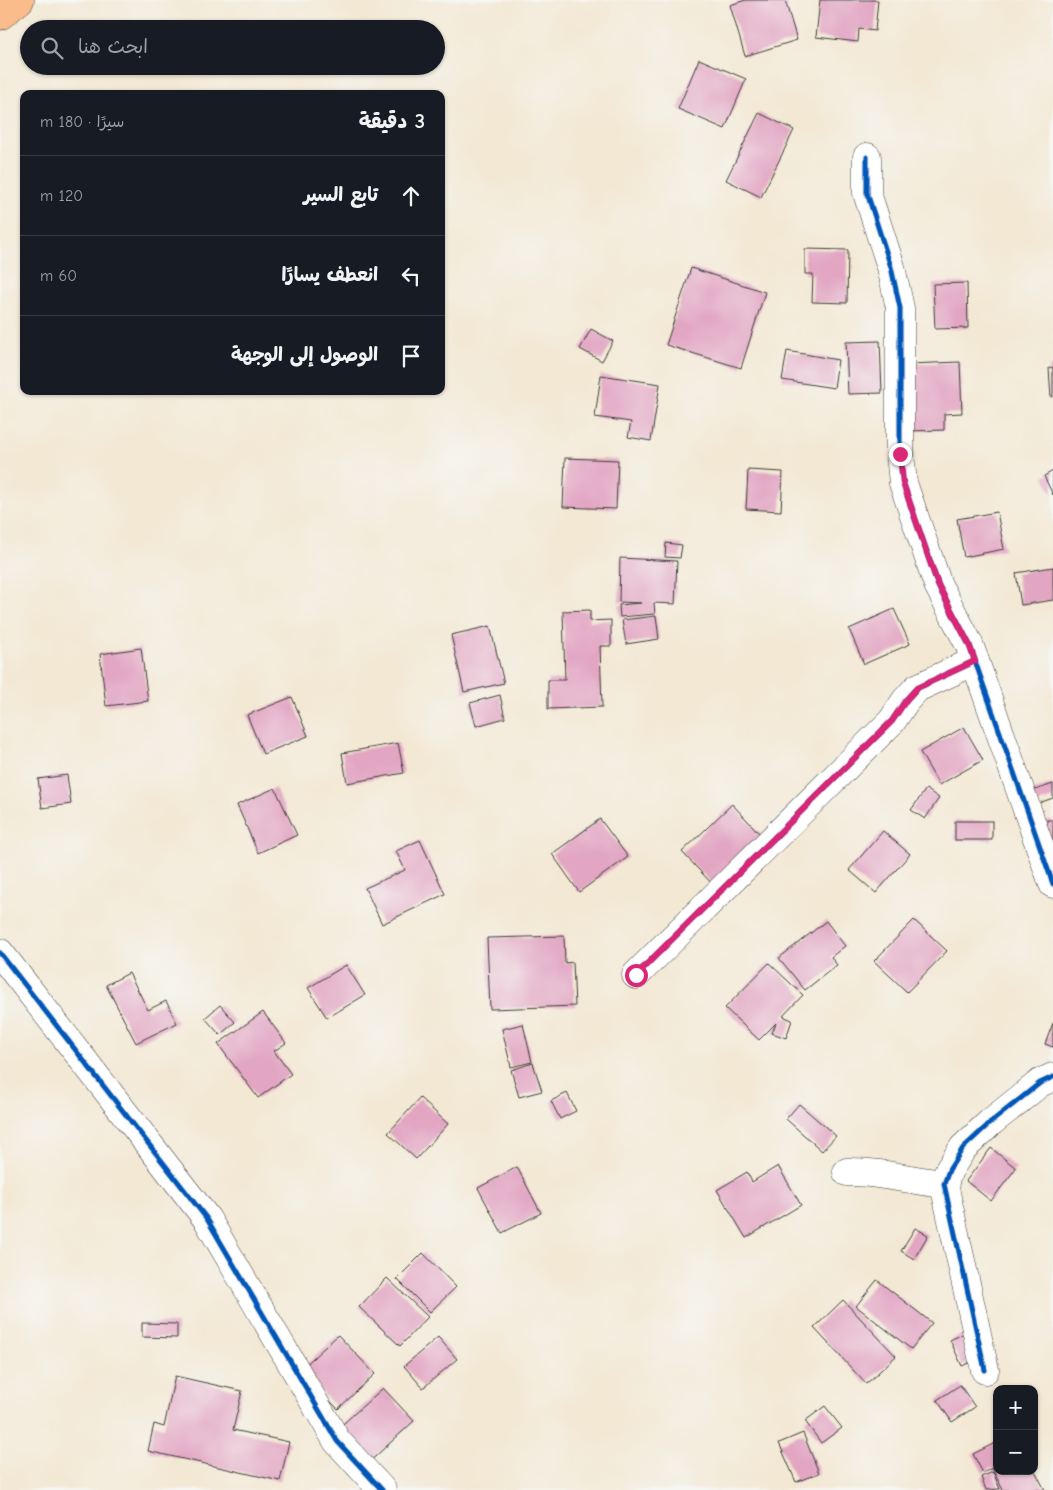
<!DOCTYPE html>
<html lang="ar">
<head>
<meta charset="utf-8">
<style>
	body { margin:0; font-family:"Comic Neue","Playpen Sans Arabic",sans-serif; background:#242831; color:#f1f3f6; direction:rtl }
	.controls { position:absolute; right:15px; bottom:15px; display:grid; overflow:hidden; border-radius:10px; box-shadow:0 1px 4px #0004 }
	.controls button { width:45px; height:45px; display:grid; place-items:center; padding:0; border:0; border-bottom:1px solid #363941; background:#171b24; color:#f1f3f6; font:25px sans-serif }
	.stop { position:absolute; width:15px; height:15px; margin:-11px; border:4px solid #db2777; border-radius:50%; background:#fff }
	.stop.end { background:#db2777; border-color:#fff; box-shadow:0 1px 5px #0008 }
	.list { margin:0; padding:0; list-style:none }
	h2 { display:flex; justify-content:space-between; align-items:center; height:65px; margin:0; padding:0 20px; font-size:21px }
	h2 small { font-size:16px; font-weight:400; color:#9ea1a6 }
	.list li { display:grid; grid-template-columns:32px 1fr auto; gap:15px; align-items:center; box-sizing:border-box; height:80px; padding:0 20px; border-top:1px solid #363941 }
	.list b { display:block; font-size:19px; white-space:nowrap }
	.list em { font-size:16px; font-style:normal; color:#9ea1a6 }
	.icon { flex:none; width:28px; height:28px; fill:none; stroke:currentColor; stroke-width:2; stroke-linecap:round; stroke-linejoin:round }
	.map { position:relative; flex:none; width:1053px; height:1490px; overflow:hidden; direction:ltr }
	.search { position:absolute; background:#171b24; box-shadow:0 1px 4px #0004; left:20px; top:20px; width:425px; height:55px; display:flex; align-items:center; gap:12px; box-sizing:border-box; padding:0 18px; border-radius:28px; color:#9ea1a6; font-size:19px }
	.panel { position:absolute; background:#171b24; box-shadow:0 1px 4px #0004; left:20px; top:90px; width:425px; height:305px; border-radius:10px; direction:rtl }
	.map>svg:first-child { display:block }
	.building { fill:#e2a6c3 }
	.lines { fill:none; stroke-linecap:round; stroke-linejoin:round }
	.minor-casing { stroke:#3c3b38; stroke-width:29 }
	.highway-casing { stroke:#3c3b38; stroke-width:29 }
	.minor { stroke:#fff; stroke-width:28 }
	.highway { stroke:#f9bc8a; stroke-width:28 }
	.cycleway-casing { stroke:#f6f6f2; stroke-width:8 }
	.cycleway { stroke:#0057b8; stroke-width:5 }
	.route { stroke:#db2777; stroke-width:6 }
</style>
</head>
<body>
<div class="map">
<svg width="1053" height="1490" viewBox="0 0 1053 1490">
	<rect width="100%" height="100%" fill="#f6f6f2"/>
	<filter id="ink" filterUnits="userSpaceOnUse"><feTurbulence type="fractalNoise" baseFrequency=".02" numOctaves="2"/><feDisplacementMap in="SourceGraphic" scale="10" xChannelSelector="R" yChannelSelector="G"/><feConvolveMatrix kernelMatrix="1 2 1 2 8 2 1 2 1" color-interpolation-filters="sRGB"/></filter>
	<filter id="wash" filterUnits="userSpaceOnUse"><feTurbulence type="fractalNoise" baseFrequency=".0096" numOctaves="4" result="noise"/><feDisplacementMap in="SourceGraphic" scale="20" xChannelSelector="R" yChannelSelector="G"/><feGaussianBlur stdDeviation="1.12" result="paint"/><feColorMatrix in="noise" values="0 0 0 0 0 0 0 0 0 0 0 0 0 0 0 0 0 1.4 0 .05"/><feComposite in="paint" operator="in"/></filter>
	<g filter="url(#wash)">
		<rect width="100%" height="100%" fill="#f3e8d4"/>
		<g id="blocks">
			<!-- building -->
			<g class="building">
				<polygon points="746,0 785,0 797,40 745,56 730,5"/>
				<polygon points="820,0 878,0 875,31 859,29 858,42 816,37"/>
				<polygon points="699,59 746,79 725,129 678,109"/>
				<polygon points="759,113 794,130 761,197 726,180"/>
				<polygon points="805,249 848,250 847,303 812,302 813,274 805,274"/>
				<polygon points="691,268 765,292 741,368 666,345"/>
				<polygon points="967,283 968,328 935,329 933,284"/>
				<polygon points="591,329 613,341 602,361 580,349"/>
				<polygon points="880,341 882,393 848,394 846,342"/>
				<polygon points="787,351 838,360 834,388 782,380"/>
				<polygon points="960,362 962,413 944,414 944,430 909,431 908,364"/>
				<polygon points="1053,367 1053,397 1051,397 1049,368"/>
				<polygon points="601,375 660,384 651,441 628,437 631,422 595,417"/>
				<polygon points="565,458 618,460 616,509 563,507"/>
				<polygon points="748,470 783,472 781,511 746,509"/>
				<polygon points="1053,471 1053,495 1044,476"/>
				<polygon points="997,512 1004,549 964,557 957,519"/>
				<polygon points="666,543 682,545 680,558 665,557"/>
				<polygon points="620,558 677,561 675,604 654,603 655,614 620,617 619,605 641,603 619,602"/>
				<polygon points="1053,567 1053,600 1021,605 1016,573"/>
				<polygon points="894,609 910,644 864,664 849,629"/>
				<polygon points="590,610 590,621 611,620 611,646 600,646 602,707 548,709 548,680 565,680 563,611"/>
				<polygon points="656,616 659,639 626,644 622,620"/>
				<polygon points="490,626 504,683 464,692 451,635"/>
				<polygon points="141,648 148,701 106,706 100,654"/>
				<polygon points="500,695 505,718 476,726 470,703"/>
				<polygon points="292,697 308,736 263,754 247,715"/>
				<polygon points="964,727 983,760 939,785 920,752"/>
				<polygon points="398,743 404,773 347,783 342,753"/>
				<polygon points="67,775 71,804 42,808 38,779"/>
				<polygon points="1053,784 1053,798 1036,804 1032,791"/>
				<polygon points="275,788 297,835 258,853 237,805"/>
				<polygon points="926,789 939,798 925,819 911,810"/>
				<polygon points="732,804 761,835 716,888 682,852"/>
				<polygon points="600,819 628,857 579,892 552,854"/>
				<rect x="1047" y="820" width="6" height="33"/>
				<rect x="955" y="821" width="37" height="19"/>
				<polygon points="883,831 910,854 876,893 849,870"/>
				<polygon points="420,840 445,894 382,924 365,888 405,870 396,851"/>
				<polygon points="914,920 947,951 907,992 874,961"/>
				<polygon points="826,921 845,946 831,957 837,965 805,990 779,958"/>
				<polygon points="564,936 565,963 573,962 575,1006 490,1009 487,938"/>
				<polygon points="769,963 803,995 783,1016 792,1020 786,1038 772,1033 776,1023 759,1040 725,1008"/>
				<polygon points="346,965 365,995 327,1018 308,988"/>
				<polygon points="129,973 148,1010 166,1001 177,1023 136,1043 106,985"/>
				<polygon points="220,1005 235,1022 220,1035 205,1018"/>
				<polygon points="263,1012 286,1043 274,1051 291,1074 258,1098 218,1044"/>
				<polygon points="1053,1023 1053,1047 1045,1044"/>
				<polygon points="523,1024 532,1062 511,1067 502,1029"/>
				<polygon points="533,1063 542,1091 519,1097 511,1070"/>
				<polygon points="567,1093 576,1111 560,1119 551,1101"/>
				<polygon points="420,1098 448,1124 416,1159 388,1133"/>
				<polygon points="799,1104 836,1136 822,1151 786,1119"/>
				<polygon points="991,1148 1016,1168 991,1201 966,1181"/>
				<polygon points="778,1166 801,1205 746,1238 717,1190 747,1172 752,1182"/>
				<polygon points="517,1167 541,1213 502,1233 478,1188"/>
				<polygon points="915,1228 928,1235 914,1259 901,1251"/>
				<polygon points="423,1253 456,1287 430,1312 397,1279"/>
				<polygon points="387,1278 428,1317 400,1346 359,1307"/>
				<polygon points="877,1280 932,1323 911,1349 856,1306"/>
				<polygon points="843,1300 896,1356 866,1384 814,1328"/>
				<polygon points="142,1323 177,1324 177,1338 142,1337"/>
				<polygon points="967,1332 980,1358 962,1366 950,1340"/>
				<polygon points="338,1335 375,1374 338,1409 300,1370"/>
				<polygon points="438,1337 457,1359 423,1388 404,1366"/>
				<polygon points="175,1376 242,1391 233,1430 289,1442 280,1481 148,1451 154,1424 164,1427"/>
				<polygon points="960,1385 975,1407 952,1422 937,1400"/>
				<polygon points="383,1388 414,1421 366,1465 335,1431"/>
				<polygon points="825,1406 842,1428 821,1443 805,1421"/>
				<polygon points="803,1433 819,1473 796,1482 779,1443"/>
				<polygon points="997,1442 997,1471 1035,1471 1045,1490 1003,1490 992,1468 983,1473 973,1454"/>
				<polygon points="993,1472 1000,1489 986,1490 981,1477"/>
			</g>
		</g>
	</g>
	<g filter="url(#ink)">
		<use href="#blocks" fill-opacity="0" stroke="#3c3b38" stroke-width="1"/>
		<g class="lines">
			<defs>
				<g id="minor">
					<polyline points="867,157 867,193 891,267 900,308 900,454 903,483 938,585 969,644 1053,884"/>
					<polyline points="0,953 207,1219 337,1441 382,1490"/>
					<polyline points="636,975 892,721 906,700 917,688 975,661"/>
					<path d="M 847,1172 C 880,1171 911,1181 944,1184"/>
					<polyline points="985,1370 944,1184 949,1170 963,1148 991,1122 1040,1083 1053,1077"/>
				</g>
				<polyline id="highway" points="0,16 20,0"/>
			</defs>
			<!-- minor casing -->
			<use href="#minor" class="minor-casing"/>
			<!-- highway casing -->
			<use href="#highway" class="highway-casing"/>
			<!-- minor -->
			<use href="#minor" class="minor"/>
			<!-- highway -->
			<use href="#highway" class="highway"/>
			<defs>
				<g id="cycleway">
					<polyline points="867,157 867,193 891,267 900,308 900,454 903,483 938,585 969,644 1053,884"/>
					<polyline points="0,953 207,1219 337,1441 382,1490"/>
					<polyline points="636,975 892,721 906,700 917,688 975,661"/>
					<polyline points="985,1370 944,1184 949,1170 963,1148 991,1122 1040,1083 1053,1077"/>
				</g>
			</defs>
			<!-- cycleway casing -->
			<use href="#cycleway" class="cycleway-casing"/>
			<!-- cycleway -->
			<use href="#cycleway" class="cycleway"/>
		</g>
	</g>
	<g class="lines" filter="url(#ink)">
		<!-- route -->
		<polyline class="route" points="636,975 892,721 906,700 917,688 975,661 969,644 938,585 903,483 900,454"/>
	</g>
</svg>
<div class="controls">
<button>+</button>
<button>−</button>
</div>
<div class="stop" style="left:636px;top:975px"></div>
<div class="stop end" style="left:900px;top:454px"></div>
<div class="search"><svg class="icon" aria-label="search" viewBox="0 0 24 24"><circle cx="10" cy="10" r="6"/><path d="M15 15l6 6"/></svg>ابحث هنا</div>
<section class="panel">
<h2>3 دقيقة<small>سيرًا · 180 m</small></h2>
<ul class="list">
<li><svg class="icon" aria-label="ahead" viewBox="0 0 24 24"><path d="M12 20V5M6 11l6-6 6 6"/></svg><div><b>تابع السير</b></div><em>120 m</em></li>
<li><svg class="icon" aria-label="left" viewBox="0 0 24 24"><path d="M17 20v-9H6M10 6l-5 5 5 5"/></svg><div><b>انعطف يسارًا</b></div><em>60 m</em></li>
<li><svg class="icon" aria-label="arrive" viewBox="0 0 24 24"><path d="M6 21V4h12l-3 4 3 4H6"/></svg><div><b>الوصول إلى الوجهة</b></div></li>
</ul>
</section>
</div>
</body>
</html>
